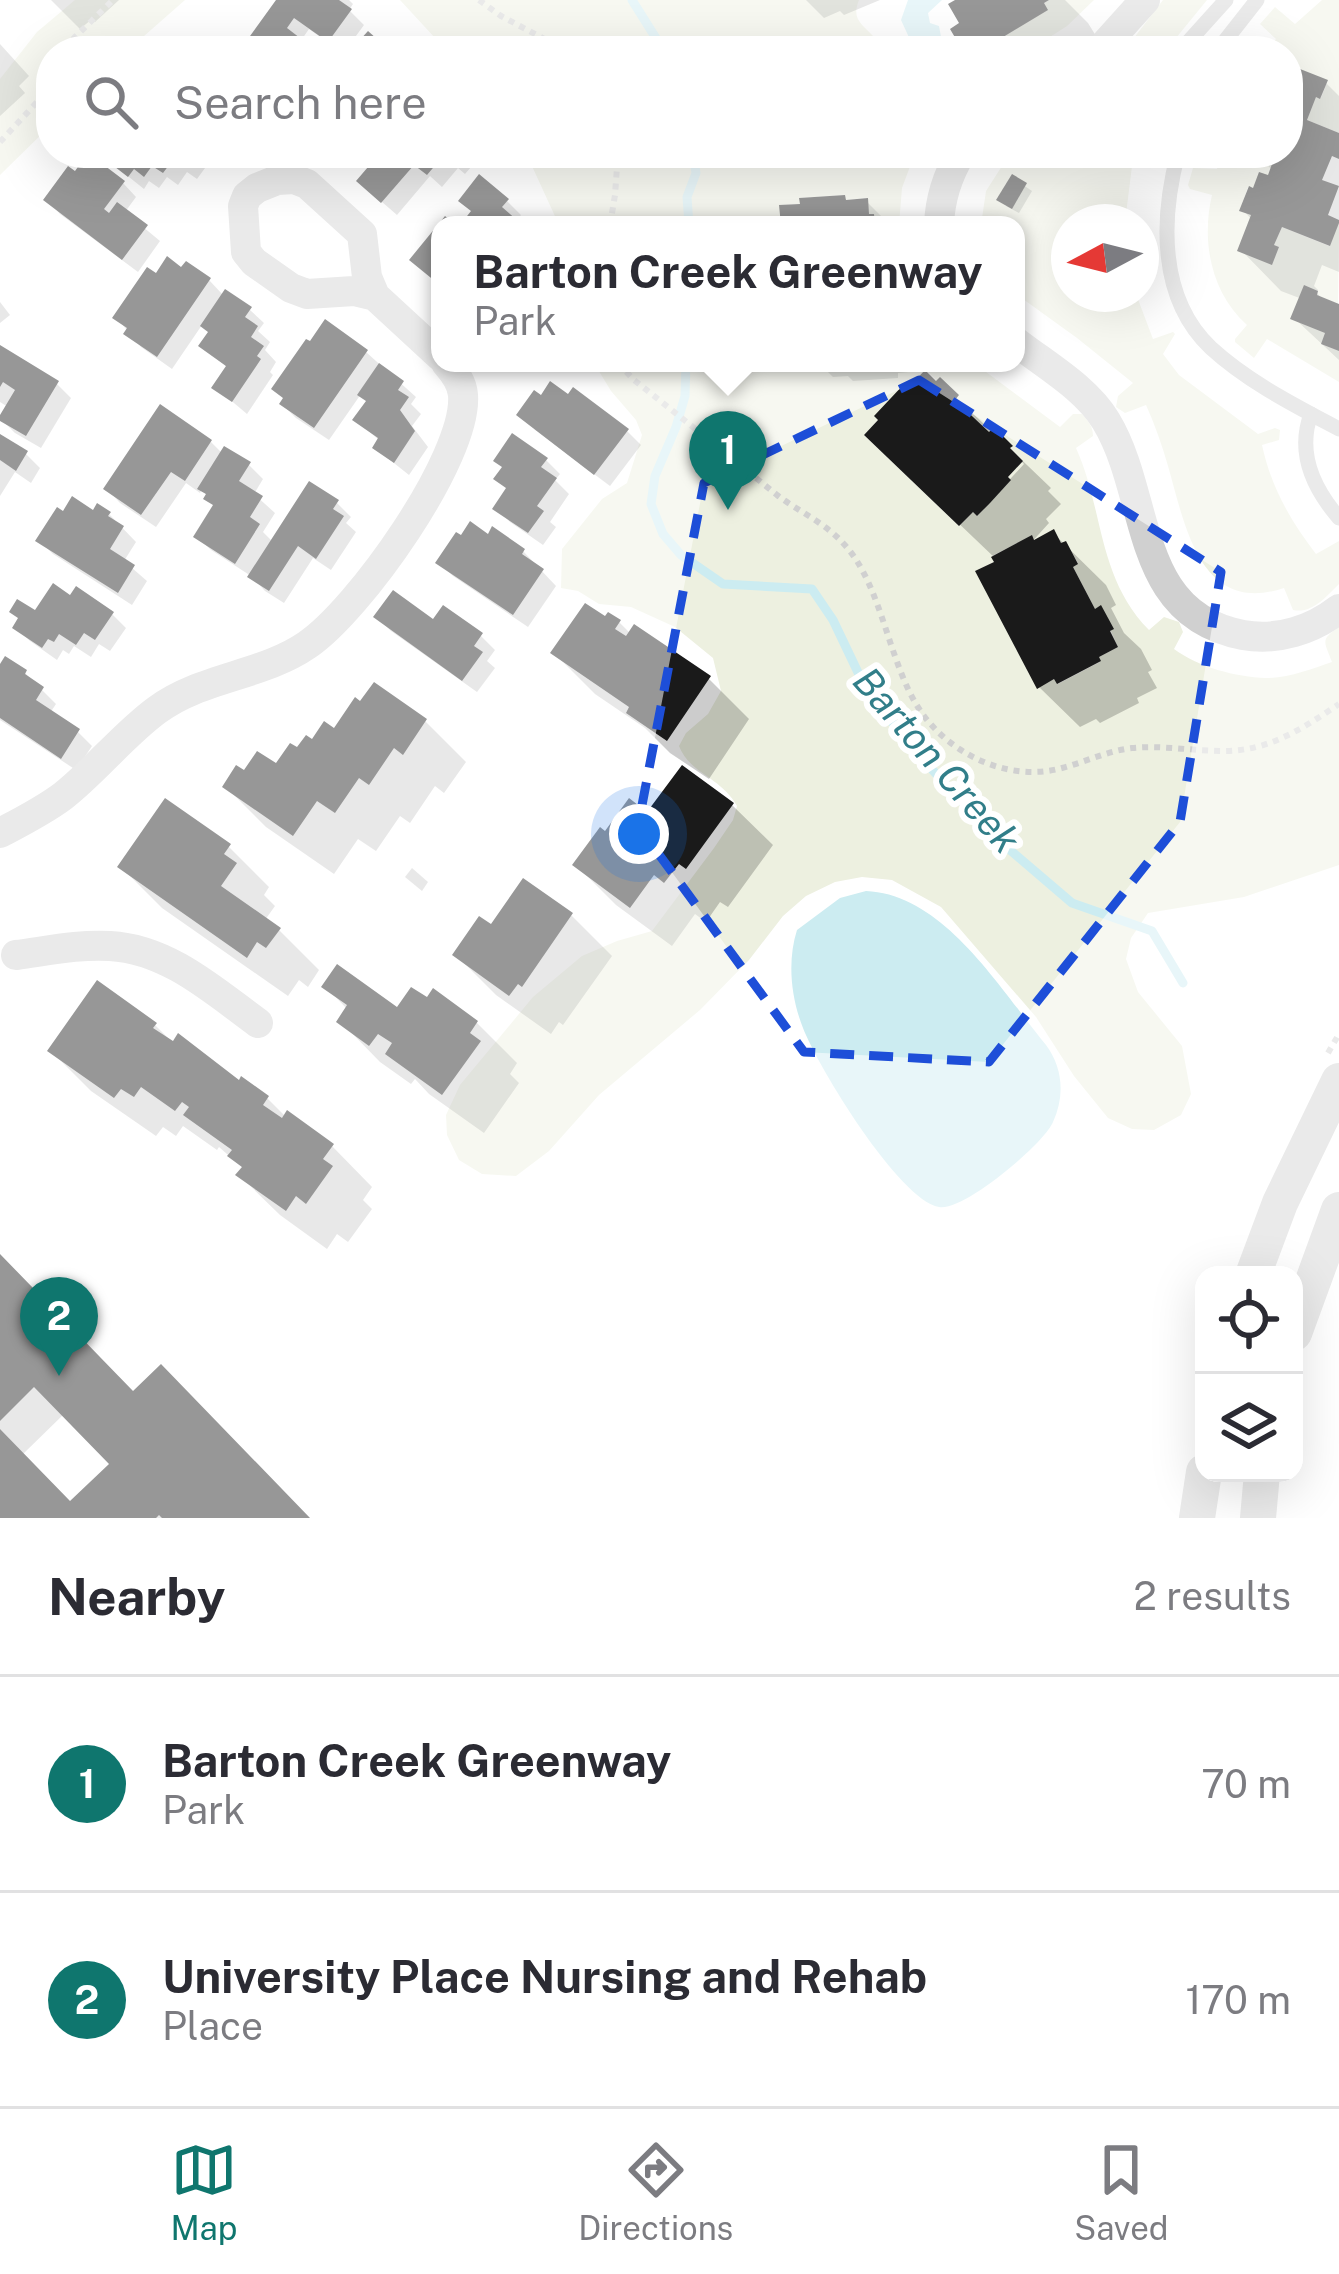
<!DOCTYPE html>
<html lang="en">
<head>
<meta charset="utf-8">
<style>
	body { margin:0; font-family:"Public Sans",sans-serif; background:#f2f2f3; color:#2b2b33 }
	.controls { position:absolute; right:36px; bottom:36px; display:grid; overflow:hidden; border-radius:24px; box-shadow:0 12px 48px #0002 }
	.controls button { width:108px; height:108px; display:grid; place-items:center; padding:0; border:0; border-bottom:3px solid #e1e1e2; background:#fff; color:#2b2b33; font:60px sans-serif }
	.compass { position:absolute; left:1051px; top:204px; width:108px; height:108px; border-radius:50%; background:#fff; box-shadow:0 12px 48px #0002; rotate:263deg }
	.you { position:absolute; left:639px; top:834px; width:42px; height:42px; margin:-30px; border:9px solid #fff; border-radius:50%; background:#1a73e8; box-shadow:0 0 0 18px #1a73e833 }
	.badge { display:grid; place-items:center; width:78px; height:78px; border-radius:50%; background:#0f766e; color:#fff; font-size:39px; font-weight:700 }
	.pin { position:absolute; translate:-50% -99px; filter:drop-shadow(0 3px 6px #0008) }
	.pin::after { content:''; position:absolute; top:63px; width:42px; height:36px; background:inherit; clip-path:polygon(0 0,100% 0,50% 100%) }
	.popup { position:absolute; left:431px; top:216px; width:594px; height:156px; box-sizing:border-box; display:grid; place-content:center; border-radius:24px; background:#fff; filter:drop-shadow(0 3px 9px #0005); font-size:39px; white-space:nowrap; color:#7c7c81 }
	.popup b { font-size:45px; color:#2b2b33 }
	.popup::after { content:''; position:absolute; left:50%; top:100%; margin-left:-24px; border:24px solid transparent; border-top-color:#fff }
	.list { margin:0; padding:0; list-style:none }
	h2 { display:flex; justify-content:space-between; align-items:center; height:156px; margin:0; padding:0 48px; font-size:51px }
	h2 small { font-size:39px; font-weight:400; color:#7c7c81 }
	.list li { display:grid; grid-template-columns:78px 1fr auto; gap:36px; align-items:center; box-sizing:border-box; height:216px; padding:0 48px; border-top:3px solid #e1e1e2 }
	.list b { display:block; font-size:45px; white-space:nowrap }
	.list p { margin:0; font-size:39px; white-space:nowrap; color:#7c7c81 }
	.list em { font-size:39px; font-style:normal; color:#7c7c81 }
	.icon { flex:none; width:66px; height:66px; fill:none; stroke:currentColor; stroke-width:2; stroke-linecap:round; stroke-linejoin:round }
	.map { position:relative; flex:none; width:1339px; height:1518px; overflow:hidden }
	.search { position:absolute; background:#fff; box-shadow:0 12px 48px #0002; left:36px; right:36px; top:36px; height:132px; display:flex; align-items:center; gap:30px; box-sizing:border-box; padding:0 42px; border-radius:48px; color:#7c7c81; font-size:45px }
	.sheet { height:588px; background:#fff }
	nav { display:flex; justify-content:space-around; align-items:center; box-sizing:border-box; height:168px; border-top:3px solid #e1e1e2; background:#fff; font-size:33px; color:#7c7c81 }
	nav a { display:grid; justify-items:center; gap:6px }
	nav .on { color:#0f766e }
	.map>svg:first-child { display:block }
	.green { fill:#edf0e0; fill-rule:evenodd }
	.water { fill:#ccecf1 }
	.shadow { fill:#0003; fill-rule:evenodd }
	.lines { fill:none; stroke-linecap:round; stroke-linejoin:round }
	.stream { stroke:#ccecf1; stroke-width:9 }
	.building { fill:#1a1a1a }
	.path { stroke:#d0d0d0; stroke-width:6; stroke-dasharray:6 6; stroke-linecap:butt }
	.service { stroke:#d0d0d0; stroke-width:15 }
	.minor { stroke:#d0d0d0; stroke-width:30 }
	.tertiary { stroke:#d0d0d0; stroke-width:36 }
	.marked { fill:none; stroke:#1d4ed8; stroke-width:9; stroke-dasharray:24 15; stroke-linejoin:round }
	.labels { text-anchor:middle; stroke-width:12; stroke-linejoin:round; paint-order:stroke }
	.water-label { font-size:39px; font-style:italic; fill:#317e89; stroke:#fff }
</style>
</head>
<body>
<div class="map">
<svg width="1339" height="1518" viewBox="0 0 1339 1518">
	<rect width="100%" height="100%" fill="#fff"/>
	<!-- green -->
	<g class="green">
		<polygon points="75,0 185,0 127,51 51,51 51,125 0,175 0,79 37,32"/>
		<path d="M 400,0 L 859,0 C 851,19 862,24 873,36 C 877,40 879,46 882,51 L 447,51 Z"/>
		<polygon points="1049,0 1094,0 1067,26 1028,51 980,51 1047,10 1044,3"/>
		<polygon points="1163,0 1207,0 1167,49 1168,51 1124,51"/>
		<polygon points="1322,0 1339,0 1339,133 1307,120 1316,97 1321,98 1328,80 1288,84 1288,51 1267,51 1276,39 1260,24 1275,7 1295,24"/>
		<polygon points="526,153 915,153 902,188 899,225 875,225 874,214 869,214 867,198 846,200 844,195 800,198 800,204 780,205 781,225 559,225"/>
		<path d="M 990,153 L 1158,153 L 1154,159 L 1133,158 L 1125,222 L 1069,222 L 1069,294 L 1136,294 L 1153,339 L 1173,332 L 1175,334 L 1163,354 L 1179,375 L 1258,434 L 1275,428 L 1280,430 L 1279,440 L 1262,445 C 1271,487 1290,520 1316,554 L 1339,541 L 1339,584 C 1326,597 1312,614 1293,610 L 1284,588 C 1200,616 1185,525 1168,466 C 1162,445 1155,425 1146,405 L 1125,413 L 1116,407 L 1118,396 L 1133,383 L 1077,338 L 1016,294 L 1016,225 L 981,225 L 986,191 L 1002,166 Z"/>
		<path d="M 1220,153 L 1258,153 L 1257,158 L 1272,164 L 1268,175 L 1253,188 L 1248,187 L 1240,211 L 1251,215 L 1272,264 L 1279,247 L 1274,245 L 1282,227 L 1329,246 L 1339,223 L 1338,304 L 1317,295 L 1318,291 L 1304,285 L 1325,333 L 1321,344 L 1339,351 L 1339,382 L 1267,339 L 1254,358 L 1235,342 L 1235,339 L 1247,325 C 1211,293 1201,241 1212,195 L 1190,189 L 1188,185 L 1193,168 L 1217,169 Z"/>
		<path d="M 594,363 L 974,363 L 1060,427 L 1073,414 L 1082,414 C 1088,421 1093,426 1093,436 L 1076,448 C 1104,510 1097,577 1149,630 L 1164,617 L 1179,622 L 1183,632 L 1174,649 C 1198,667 1236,677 1266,678 C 1289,678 1311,669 1332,662 C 1324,641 1320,640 1339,627 L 1339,865 L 1244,897 L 1148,913 L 1131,938 L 1126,959 L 1138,992 L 1182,1046 L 1191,1094 L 1181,1115 L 1154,1130 L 1132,1129 L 1108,1118 L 1074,1076 L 1036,1017 L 941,907 L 892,880 L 862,877 L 835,882 L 806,896 L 783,916 L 749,960 L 700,1010 L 599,1095 L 549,1151 L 516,1176 L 482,1174 L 459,1160 L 447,1135 L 446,1115 L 460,1085 L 533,997 L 582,956 L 617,941 L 652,931 L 714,848 L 733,820 L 737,806 C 721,777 690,774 679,746 L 686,733 L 708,714 L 721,691 L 713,658 L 675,627 L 631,607 L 599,604 L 578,591 L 561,588 L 562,549 L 602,499 L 627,483 L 642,435 L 636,420 L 611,391 ZM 926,370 L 989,432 L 994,427 L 1012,445 L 1010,448 L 1023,461 L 1008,477 L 1010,481 L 977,516 L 973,512 L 959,526 L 864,435 L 878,420 L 875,416 ZM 1054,530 L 1061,543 L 1066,542 L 1078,563 L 1073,567 L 1095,609 L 1100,606 L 1118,647 L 1099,657 L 1100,662 L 1058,684 L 1054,679 L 1037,688 L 976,571 L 994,562 L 992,556 L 1031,536 L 1034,540 Z"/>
	</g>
	<!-- water -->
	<g class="water">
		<polygon points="908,0 942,0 928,13 930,23 939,26 942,42 931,51 909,51 912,44 901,20"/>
		<path d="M 866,891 C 944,894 1000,989 1046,1045 C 1063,1068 1065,1096 1053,1122 C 1044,1144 963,1212 939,1207 C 899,1200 818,1067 803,1028 C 791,998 787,961 797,930 L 840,898 Z"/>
	</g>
	<!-- shadow -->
	<g class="shadow">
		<polygon points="51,0 119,0 95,22 92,19 80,29"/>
		<polygon points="279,0 349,0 353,4 349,10 364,25 345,51 340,51 309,29 300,42 309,51 258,51"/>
		<polygon points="806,0 880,0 844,15 840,11 824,18"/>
		<polygon points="960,0 1065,0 1088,23 1096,36 1082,45 1086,51 967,51"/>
		<polygon points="0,44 29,76 19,86 25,93 0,116"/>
		<polygon points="1326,83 1339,96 1339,272 1322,265 1314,286 1318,290 1317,293 1325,302 1339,308 1339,360 1294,318 1302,299 1281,291 1241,250 1252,220 1243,210 1270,179 1273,171 1260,157 1261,153 1288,153 1288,93"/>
		<polygon points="99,153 209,153 213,157 197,179 187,172 178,185 167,177 159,188 149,181 144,189"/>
		<polygon points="380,153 470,153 477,160 465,174 458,168 442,187 430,176 397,215 374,195"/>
		<polygon points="1013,178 1032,191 1019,213 1006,206"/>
		<polygon points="123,183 136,197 125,212 160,241 138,272 60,214 47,200"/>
		<polygon points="844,198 849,203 866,201 890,225 784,225"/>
		<polygon points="507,201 521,215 515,222 518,225 464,225"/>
		<polygon points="182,271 209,280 224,296 250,310 264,323 258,331 270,342 265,350 276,362 270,372 273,375 247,414 215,387 228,368 202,346 211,333 202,325 172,369 141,347 116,317 156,277"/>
		<polygon points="0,302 10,315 0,323"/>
		<polygon points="0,349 57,384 71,398 41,448 15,433 1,419 8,407 0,402"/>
		<polygon points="366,352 416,397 411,404 421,414 412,426 428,447 409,475 375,448 380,441 356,420 369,402 361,394 329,440 296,418 282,404"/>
		<polygon points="819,363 919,363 920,371 898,373 898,378 853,381 848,376 833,377"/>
		<path d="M 940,382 L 1051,488 L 1048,491 L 1061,504 L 1046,519 L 1049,523 L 1029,545 L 1053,533 L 1106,585 L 1116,605 L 1111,608 L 1124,633 L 1141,649 L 1152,670 L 1148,672 L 1157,688 L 1137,698 L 1139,703 L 1100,723 L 1096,719 L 1080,727 L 1039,687 L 996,559 L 908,475 L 937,385 ZM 1020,460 L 1024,464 L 1000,490 L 995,486 Z"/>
		<polygon points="534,429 627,431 641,445 610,486"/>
		<polygon points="0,437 26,454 40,468 31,483 15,472 0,496"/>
		<polygon points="211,442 223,454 249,465 263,479 254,494 275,513 263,532 273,542 337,503 351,517 346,523 356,532 331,570 313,558 284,603 265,591 251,576 211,550 197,537 215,507 202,489 200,493 186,483 156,527 120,503 107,489"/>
		<polygon points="546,460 560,474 555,480 569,494 550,522 556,527 543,545 510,522 496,508"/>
		<polygon points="94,514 109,514 136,542 124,561 147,581 132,605 53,554 39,540"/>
		<polygon points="488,538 523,551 556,586 528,627 453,576 439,563"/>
		<polygon points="71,599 112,614 126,628 110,651 99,644 91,657 74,646 69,654 63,650 57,660 30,641 16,628 36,615"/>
		<polygon points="377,617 433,623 481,636 495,650 487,661 495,668 477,692 391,631"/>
		<polygon points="606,621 619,622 631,634 709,679 749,719 709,779 670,753 645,728 595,694 554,653"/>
		<polygon points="0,670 25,673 56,704 50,713 78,732 92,746 76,770 0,720"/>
		<polygon points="425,721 466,762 444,793 435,786 410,823 400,816 376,851 358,839 334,874 266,827 226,787 245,774 277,768 313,743"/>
		<polygon points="732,805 773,845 728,907 720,902 706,922 695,914 672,946 616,905 576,865 606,835 648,816"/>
		<polygon points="229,847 269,887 264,895 275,906 265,920 279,930 319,970 308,987 299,980 288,996 162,908 121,867"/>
		<polygon points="412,868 428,882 422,891 405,877"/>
		<polygon points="524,882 571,915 612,956 563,1025 559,1022 551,1034 496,995 456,955 492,928"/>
		<polygon points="325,986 398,1011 427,1002 477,1023 517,1063 510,1074 519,1083 484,1133 429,1094 415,1079 411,1084 380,1062 340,1021 348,1010"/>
		<polygon points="155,1025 174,1044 240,1084 242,1080 267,1098 286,1117 332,1146 372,1187 363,1200 372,1209 348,1242 337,1234 327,1249 280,1215 239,1175 244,1169 219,1147 217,1150 183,1126 176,1136 163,1127 156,1136 91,1091 51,1051"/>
		<path d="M 0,1258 L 134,1395 L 307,1518 L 0,1518 ZM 64,1414 L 113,1464 L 71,1505 L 22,1455 Z"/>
	</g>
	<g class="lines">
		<!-- stream -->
		<g class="stream">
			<polyline points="632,0 664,51"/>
			<polyline points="689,225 687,197 696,173 693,153"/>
			<polyline points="686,363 685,396 676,427 655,476 651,504 663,534 681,555 723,584 812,589 833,620 864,685 911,747 996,838 1072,903 1152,931 1183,983"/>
		</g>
	</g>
	<!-- building -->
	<g class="building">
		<polygon points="276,0 339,0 352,9 328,42 294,18 287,28 300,38 291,51 257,51 245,43"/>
		<polygon points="955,0 1049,0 1044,3 1048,10 980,51 963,51 950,29 959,23 948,4"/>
		<polygon points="368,31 387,48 384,51 350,51"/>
		<polygon points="1295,67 1328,80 1320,99 1316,97 1307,120 1339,133 1339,159 1332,156 1322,180 1339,186 1328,215 1339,220 1339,223 1330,246 1282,227 1274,245 1279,247 1272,265 1237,251 1251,215 1239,211 1249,186 1253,188 1259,172 1268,175 1272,164 1256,158 1258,153 1288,153 1288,84"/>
		<polygon points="88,153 125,181 104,209 109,213 117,202 148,225 122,260 43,200 68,166 75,171"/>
		<polygon points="97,153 193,153 182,168 172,161 163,173 152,166 144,177 134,169 128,177"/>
		<polygon points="380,153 457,153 450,162 443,156 427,175 414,165 381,203 356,181"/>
		<polygon points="479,174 509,199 502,207 519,222 516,225 460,225 471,211 458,201"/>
		<polygon points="1012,174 1027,183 1012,209 996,200"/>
		<polygon points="845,195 846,200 868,198 869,214 874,214 875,225 781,225 779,205 800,204 799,198"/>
		<polygon points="445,216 456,225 440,225 440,277 436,282 409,260"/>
		<polygon points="167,256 181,267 186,261 211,278 157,357 123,334 127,328 112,318 147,267 156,273"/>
		<polygon points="1304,285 1318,291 1317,295 1339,304 1339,351 1321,344 1325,333 1290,319"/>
		<polygon points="225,289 252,307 245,317 258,326 251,337 264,346 257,356 261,359 232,402 211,388 226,366 198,346 208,332 200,326"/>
		<polygon points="325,319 368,350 314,428 279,404 283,398 271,389 306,339 310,341"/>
		<polygon points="0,345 59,381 26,436 0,421 0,415 15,390 3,382 0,387"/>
		<polygon points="379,363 404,381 398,390 409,397 400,410 415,431 394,463 372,448 378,438 352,420 366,401 357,395"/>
		<polygon points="925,370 936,381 940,377 959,395 955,400 989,432 994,427 1013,446 1010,448 1023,461 1008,477 1011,480 990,503 977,516 973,512 959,526 864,435 878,420 874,416 906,382 910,386"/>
		<polygon points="550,381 568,394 573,387 629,429 594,475 516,415 534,390 541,395"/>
		<polygon points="160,404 212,440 185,481 171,472 141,515 103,489"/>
		<polygon points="512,433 548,458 541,467 557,478 537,506 544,511 528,533 492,509 506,488 493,479 502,467 493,461"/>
		<polygon points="0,434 28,451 16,471 0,460"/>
		<polygon points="224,446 251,462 239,481 263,496 250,517 260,524 235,564 193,537 213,505 203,499 206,494 197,489"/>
		<polygon points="309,481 339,500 333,509 344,516 316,559 298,546 269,591 247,577"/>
		<polygon points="72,496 93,510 97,503 111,512 108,516 124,526 110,549 135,565 118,593 35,541 57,507 63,511"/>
		<polygon points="470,521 488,534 492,526 525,549 522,554 544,569 513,615 435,563 456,532 461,535"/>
		<polygon points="1054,529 1061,543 1066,541 1078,564 1073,567 1095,609 1101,605 1114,629 1110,631 1118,647 1099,657 1101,661 1057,684 1054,679 1037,689 975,571 994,562 991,557 1032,535 1034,540"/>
		<polygon points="53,583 70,595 76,586 114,612 95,640 84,633 76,645 59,634 54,642 48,639 42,648 12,628 18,618 9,612 17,599 35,610"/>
		<polygon points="393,590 433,619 443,605 483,633 474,646 483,652 462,681 373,617"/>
		<polygon points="585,603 605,616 608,612 621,620 615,629 626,636 634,624 711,676 667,741 626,713 629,707 550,653"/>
		<polygon points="5,656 27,670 25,674 44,687 36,700 80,729 61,759 0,718 0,664"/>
		<polygon points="374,682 427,719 403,755 394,748 369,785 359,778 335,813 317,801 293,836 222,787 236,765 244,770 257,751 276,763 290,743 297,747 306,735 312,739 324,721 334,728 355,697 360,701"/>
		<polygon points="682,765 734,803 686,869 679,864 664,883 654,875 630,908 572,865 600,827 605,831 629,798 647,812"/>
		<polygon points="165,798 231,844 224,854 237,863 221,886 281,928 266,948 257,942 247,958 117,867"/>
		<polygon points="523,878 573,913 522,987 518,984 509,996 452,955 479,916 491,924"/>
		<polygon points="337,964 397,1007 411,987 427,997 433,988 478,1021 470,1033 481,1041 442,1095 385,1054 392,1043 378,1034 369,1046 336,1022 347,1005 321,987"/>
		<polygon points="97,980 157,1023 153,1028 173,1041 178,1033 239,1080 241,1076 269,1096 263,1105 282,1118 287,1110 334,1144 323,1159 333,1166 306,1204 296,1196 286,1211 235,1175 242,1167 227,1156 232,1150 183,1115 189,1107 182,1102 175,1111 141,1087 134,1097 121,1089 114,1098 47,1051"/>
		<polygon points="0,1254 133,1391 161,1364 310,1518 162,1518 159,1515 156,1518 0,1518 0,1429 70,1501 109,1464 34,1387 0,1421"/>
	</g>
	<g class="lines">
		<!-- path -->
		<g class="path">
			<polyline points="479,0 501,16 567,51"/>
			<polyline points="68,51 74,38 113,0"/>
			<polyline points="0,142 51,87"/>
			<polyline points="610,225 615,195 618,153"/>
			<path d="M 618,363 L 634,380 C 682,418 729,456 777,495 C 798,511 825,523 843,543 C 884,586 888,668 924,716 C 955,757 1011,782 1062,768 C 1085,762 1107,751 1132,748 C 1162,745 1193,751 1223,751 C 1269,751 1302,729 1339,704"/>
			<polyline points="1328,1053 1339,1034"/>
		</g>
		<!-- service -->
		<g class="service">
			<polyline points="1180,51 1226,0"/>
			<polyline points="1217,51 1257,0"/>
			<path d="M 1178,153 C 1161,218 1158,298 1211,348 C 1248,382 1296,406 1339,429"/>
			<path d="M 1311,414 C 1297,452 1313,488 1339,518"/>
		</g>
		<!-- minor -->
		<g class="minor">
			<polyline points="1099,51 1145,0"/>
			<path d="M 939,225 C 940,198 947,176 961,153"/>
			<polyline points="375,296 354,291 307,294 291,288 254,262 246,252 243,206 247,196 257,188 277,180 294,179 307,184 362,234 367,277 375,296 440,356"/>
			<path d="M 1016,342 C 1047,366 1086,388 1106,421 C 1152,497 1132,614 1243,635 C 1278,641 1312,630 1339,609"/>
			<path d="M 0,833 C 21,822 43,811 63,796 C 96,770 123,735 157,710 C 201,677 262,676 307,645 C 358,611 468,457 463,395 C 462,382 454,372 446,363"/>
			<path d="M 16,955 C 47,951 79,944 110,946 C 168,949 214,991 258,1023"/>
		</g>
		<!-- tertiary -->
		<g class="tertiary">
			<polyline points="1253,1275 1280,1203 1339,1081"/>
			<polyline points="1294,1333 1339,1210"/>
			<polyline points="1197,1518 1204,1472"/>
			<polyline points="1258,1518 1262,1473"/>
		</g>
	</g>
	<!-- marked area -->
	<path d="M0 0H1339V1518H0ZM 919,380 L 1221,572 L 1180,822 L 989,1062 L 804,1052 L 638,826 L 704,483 Z" fill="#fff" fill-opacity=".55" fill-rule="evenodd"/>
	<path class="marked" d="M 919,380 L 1221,572 L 1180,822 L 989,1062 L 804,1052 L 638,826 L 704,483 Z"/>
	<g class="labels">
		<!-- water labels -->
		<g class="water-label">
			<text transform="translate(937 760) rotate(49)" y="14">Barton Creek</text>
		</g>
	</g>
</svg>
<div class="controls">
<button><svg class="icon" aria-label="locate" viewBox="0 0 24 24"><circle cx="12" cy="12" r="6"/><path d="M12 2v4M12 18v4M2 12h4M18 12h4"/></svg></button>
<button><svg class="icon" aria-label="layers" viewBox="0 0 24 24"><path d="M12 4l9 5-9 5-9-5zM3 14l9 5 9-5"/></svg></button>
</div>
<svg class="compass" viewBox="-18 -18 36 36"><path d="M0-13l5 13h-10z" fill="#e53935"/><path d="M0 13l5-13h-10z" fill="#7c7c81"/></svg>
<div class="you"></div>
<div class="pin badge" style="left:728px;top:510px">1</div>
<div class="popup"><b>Barton Creek Greenway</b>Park</div>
<div class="pin badge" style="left:59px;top:1376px">2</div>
<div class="search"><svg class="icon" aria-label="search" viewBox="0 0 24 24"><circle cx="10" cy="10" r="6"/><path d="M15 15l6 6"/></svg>Search here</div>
</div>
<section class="sheet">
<h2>Nearby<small>2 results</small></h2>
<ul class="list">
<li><span class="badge">1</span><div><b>Barton Creek Greenway</b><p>Park</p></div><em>70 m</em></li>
<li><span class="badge">2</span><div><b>University Place Nursing and Rehab</b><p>Place</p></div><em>170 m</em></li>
</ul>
</section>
<nav>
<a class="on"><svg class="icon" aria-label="map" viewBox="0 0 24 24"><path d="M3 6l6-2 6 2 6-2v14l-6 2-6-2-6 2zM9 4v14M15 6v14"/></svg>Map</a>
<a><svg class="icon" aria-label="directions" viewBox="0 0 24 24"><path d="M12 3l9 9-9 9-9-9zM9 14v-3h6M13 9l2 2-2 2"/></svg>Directions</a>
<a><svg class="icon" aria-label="saved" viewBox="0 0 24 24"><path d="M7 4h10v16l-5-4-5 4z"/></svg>Saved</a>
</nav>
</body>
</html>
